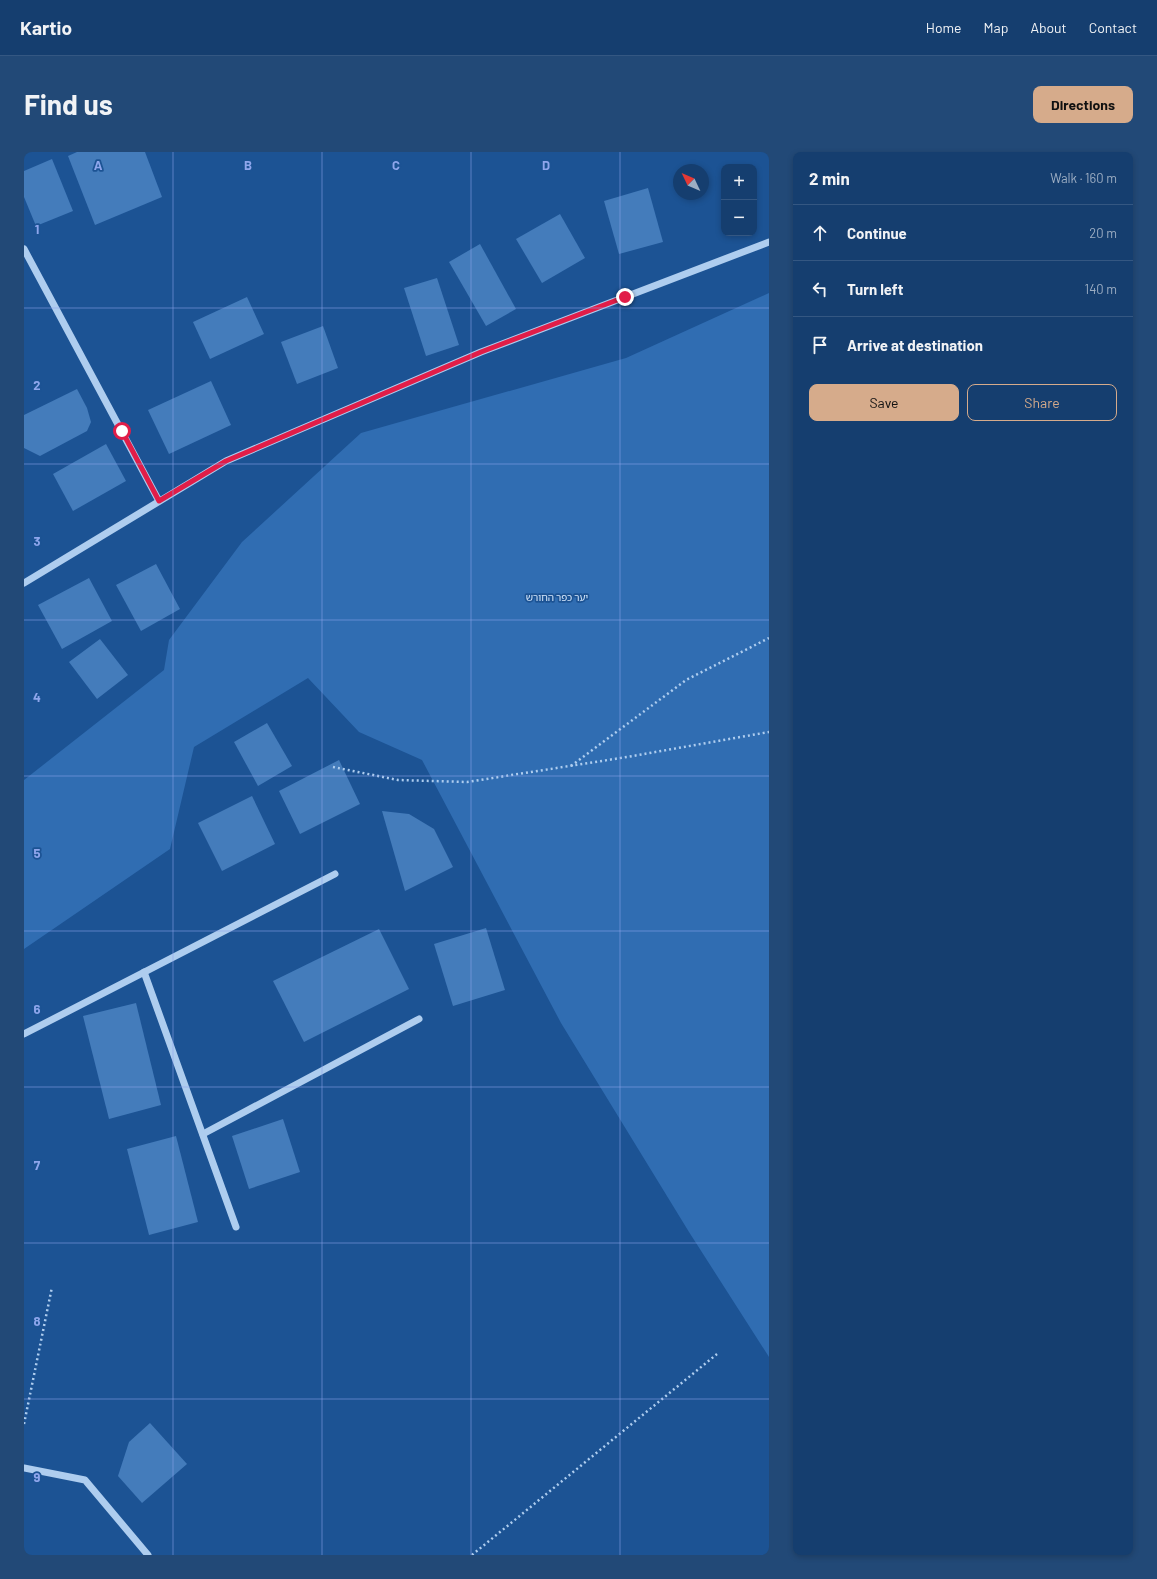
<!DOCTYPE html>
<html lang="en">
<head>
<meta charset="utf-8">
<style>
	body { margin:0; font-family:Barlow,"Noto Sans Hebrew",sans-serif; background:#224977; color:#f1f3f6 }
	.controls { position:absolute; right:12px; top:12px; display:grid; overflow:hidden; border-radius:8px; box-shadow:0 2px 6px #0003 }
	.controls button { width:36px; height:36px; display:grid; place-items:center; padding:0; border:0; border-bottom:1px solid #345782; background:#153e6f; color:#f1f3f6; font:20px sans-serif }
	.compass { position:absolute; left:649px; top:12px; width:36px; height:36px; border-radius:50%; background:#153e6f; box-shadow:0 2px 6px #0003; rotate:314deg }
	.stop { position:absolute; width:12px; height:12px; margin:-9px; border:3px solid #e11d48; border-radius:50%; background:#fff }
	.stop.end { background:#e11d48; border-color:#fff; box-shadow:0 1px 4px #0008 }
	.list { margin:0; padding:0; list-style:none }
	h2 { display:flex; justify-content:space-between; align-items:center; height:52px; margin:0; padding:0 16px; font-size:17px }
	h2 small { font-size:13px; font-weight:400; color:#9daec3 }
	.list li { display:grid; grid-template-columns:26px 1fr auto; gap:12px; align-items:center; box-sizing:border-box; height:56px; padding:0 16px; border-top:1px solid #345782 }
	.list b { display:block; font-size:15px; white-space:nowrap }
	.list em { font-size:13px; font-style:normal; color:#9daec3 }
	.actions { display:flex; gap:8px; padding:12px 16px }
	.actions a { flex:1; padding:9px 0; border:1px solid #d6ab8b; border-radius:8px; text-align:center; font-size:14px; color:#d6ab8b }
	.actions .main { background:#d6ab8b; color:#111 }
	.icon { flex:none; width:22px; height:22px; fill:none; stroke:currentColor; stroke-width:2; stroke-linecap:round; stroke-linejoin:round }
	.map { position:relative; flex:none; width:745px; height:1403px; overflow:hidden; border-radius:8px }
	header { display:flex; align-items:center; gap:24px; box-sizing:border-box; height:56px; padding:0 20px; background:#153e6f; border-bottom:1px solid #345782 }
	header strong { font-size:19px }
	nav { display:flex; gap:22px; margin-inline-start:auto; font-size:14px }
	.intro { display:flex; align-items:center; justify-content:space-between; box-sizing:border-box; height:96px; padding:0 24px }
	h1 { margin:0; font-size:28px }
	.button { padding:10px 18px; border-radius:8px; background:#d6ab8b; color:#111; font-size:14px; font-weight:700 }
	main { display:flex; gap:24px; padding:0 24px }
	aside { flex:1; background:#153e6f; border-radius:8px; box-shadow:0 2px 6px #0003 }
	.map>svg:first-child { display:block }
	.green { fill:#306db2 }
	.building { fill:#447cbb }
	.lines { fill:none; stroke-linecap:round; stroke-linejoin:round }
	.path { stroke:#aecdef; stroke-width:2.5; stroke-dasharray:2 3; stroke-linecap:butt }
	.minor { stroke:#aecdef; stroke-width:7 }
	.route { stroke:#e11d48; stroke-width:5 }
	.grid { fill:none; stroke:#8ea6ec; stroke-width:1; stroke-opacity:0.55 }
	.labels { text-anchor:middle; stroke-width:3.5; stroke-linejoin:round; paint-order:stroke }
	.park-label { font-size:10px; fill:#d5e7fb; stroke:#1c5394 }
	.grid-label { font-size:13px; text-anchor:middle; font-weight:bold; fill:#8ea6ec; stroke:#1c5394; stroke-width:3.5; stroke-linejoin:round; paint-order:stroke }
</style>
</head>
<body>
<header>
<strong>Kartio</strong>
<nav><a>Home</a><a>Map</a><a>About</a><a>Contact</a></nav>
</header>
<div class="intro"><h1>Find us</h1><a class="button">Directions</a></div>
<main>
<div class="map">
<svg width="745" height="1403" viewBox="0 0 745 1403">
	<rect width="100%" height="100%" fill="#1c5394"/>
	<!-- green -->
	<polygon class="green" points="745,141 745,1205 665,1080 537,871 398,608 335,580 284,526 170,595 146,697 0,797 0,628 140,518 145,488 218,390 337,281 602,206"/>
	<!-- building -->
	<g class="building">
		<polygon points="53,0 121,0 138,45 71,73 44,4"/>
		<polygon points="28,7 49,59 12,74 0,45 0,19"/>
		<polygon points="624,36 639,90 595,102 580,49"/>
		<polygon points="536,62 561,106 518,131 492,87"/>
		<polygon points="456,92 492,157 462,174 425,110"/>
		<polygon points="413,126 435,193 402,204 380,136"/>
		<polygon points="223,145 240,182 186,207 169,170"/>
		<polygon points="299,174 314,216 273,232 257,190"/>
		<polygon points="187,229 207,273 145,302 124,258"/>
		<polygon points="53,237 63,256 67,270 63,279 16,304 0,296 0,263"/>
		<polygon points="82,292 102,329 49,359 29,322"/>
		<polygon points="132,412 156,457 117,479 92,433"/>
		<polygon points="65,426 88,469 38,497 14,453"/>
		<polygon points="76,487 104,523 73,547 45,510"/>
		<polygon points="243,571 268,614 234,634 210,590"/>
		<polygon points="315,608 336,652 276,682 255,639"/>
		<polygon points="228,644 251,692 198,719 174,671"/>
		<polygon points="358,659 385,662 410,677 429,715 381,739"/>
		<polygon points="462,776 481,838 429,854 410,792"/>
		<polygon points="355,777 385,837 280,890 249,829"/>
		<polygon points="112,851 137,953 85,967 59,864"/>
		<polygon points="259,967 276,1020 225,1037 208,984"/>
		<polygon points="152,984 174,1070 125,1083 103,997"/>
		<polygon points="126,1271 163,1312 118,1351 94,1324 105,1290"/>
	</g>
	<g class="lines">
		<!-- path -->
		<g class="path">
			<polyline points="547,614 662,528 745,486"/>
			<polyline points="309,615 374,628 443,630 603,605 745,580"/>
			<polyline points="0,1272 28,1135"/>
			<polyline points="448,1403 693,1202"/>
		</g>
		<!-- minor -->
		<g class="minor">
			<polyline points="0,97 135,349"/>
			<polyline points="0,431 202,309 457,200 745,90"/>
			<polyline points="120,820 212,1075"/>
			<polyline points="0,882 311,722"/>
			<polyline points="179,982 395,867"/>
			<polyline points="0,1316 61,1328 124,1403"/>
		</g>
	</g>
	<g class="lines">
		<!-- route -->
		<polyline class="route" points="98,279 135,349 202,309 457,200 601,145"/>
	</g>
	<!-- grid -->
	<path class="grid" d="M 149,0 L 149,1403M 298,0 L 298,1403M 447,0 L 447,1403M 596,0 L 596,1403M 0,156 L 745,156M 0,312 L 745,312M 0,468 L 745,468M 0,624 L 745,624M 0,779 L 745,779M 0,935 L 745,935M 0,1091 L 745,1091M 0,1247 L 745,1247"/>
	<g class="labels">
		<!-- park labels -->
		<g class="park-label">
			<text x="533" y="449">יער כפר החורש</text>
		</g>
	</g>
	<g class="grid-label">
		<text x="74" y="18">A</text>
		<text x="224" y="18">B</text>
		<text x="372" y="18">C</text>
		<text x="522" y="18">D</text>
		<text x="13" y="82">1</text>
		<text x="13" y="238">2</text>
		<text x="13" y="394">3</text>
		<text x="13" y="550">4</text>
		<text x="13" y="706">5</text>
		<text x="13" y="862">6</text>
		<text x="13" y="1018">7</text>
		<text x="13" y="1174">8</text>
		<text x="13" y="1330">9</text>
	</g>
</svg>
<div class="controls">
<button>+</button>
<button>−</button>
</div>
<svg class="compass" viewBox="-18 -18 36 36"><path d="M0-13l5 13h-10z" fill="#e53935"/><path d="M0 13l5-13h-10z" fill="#9daec3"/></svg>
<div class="stop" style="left:98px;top:279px"></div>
<div class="stop end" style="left:601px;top:145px"></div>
</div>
<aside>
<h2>2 min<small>Walk · 160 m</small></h2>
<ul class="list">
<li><svg class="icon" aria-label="ahead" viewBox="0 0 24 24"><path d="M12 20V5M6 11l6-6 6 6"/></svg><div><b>Continue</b></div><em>20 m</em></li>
<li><svg class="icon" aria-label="left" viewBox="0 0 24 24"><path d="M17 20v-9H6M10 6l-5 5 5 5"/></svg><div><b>Turn left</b></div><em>140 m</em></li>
<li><svg class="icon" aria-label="arrive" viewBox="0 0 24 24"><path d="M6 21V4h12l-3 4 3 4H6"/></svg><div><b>Arrive at destination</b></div></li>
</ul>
<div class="actions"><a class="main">Save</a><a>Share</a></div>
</aside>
</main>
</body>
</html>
